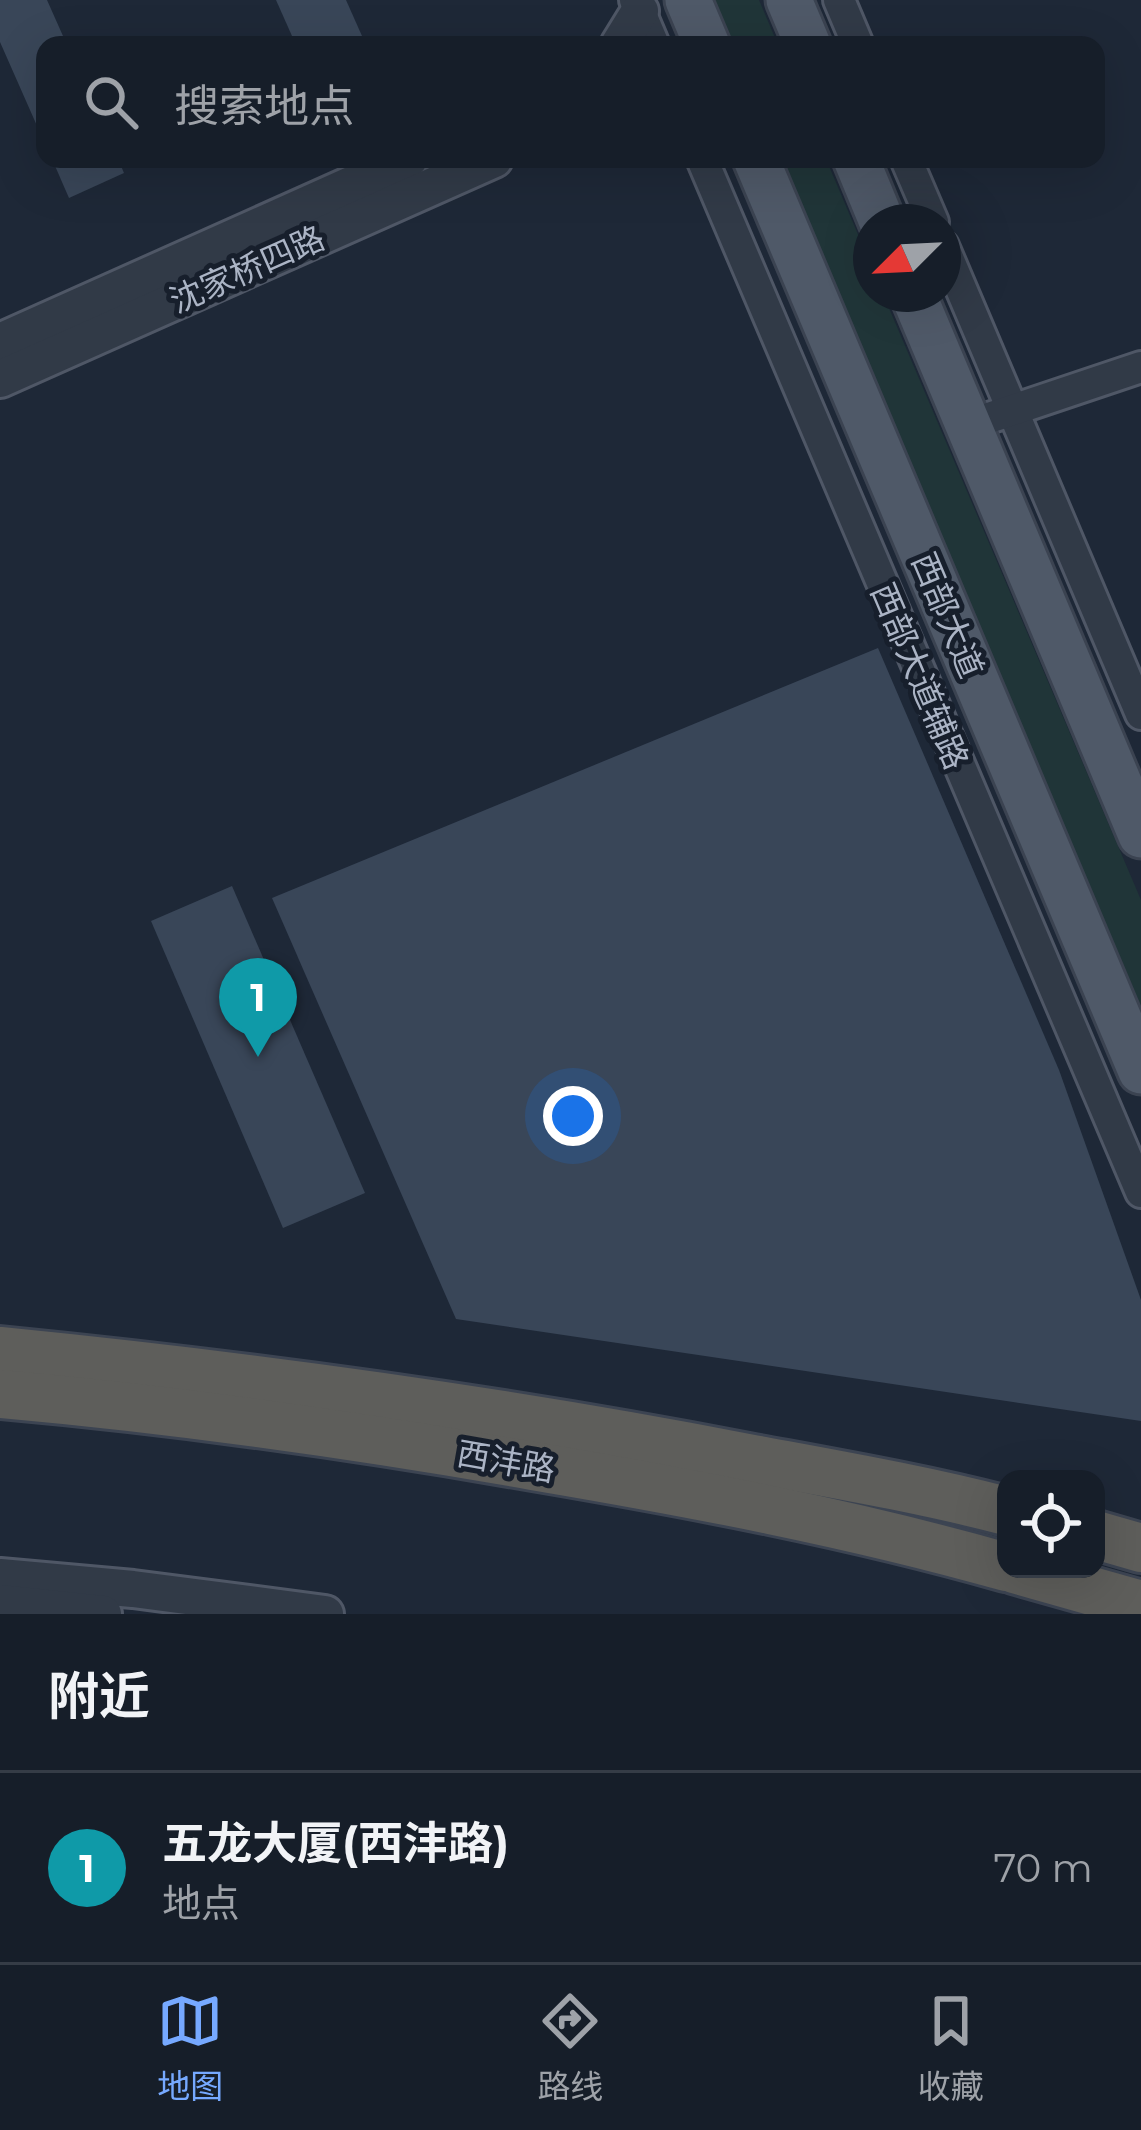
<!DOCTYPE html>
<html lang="zh">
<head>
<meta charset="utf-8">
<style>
	body { margin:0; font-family:Montserrat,"Noto Sans SC",sans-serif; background:#1f2731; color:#f1f3f6 }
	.controls { position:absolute; right:36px; bottom:36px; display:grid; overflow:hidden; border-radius:24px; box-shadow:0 12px 48px #0002 }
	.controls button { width:108px; height:108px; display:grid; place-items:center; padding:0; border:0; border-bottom:3px solid #353c46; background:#161e29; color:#f1f3f6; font:60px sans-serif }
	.compass { position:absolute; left:853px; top:204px; width:108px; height:108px; border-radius:50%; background:#161e29; box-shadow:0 12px 48px #0002; rotate:246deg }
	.you { position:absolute; left:573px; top:1116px; width:42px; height:42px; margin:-30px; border:9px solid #fff; border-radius:50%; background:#1a73e8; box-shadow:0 0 0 18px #1a73e833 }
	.badge { display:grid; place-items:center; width:78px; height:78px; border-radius:50%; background:#76a9ff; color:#fff; font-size:39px; font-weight:700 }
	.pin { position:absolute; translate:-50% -99px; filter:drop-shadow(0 3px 6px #0008) }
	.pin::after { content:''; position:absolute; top:63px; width:42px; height:36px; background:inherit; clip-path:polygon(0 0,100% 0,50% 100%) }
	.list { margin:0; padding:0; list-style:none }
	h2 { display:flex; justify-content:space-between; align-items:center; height:156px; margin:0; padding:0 48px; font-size:51px }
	h2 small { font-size:39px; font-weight:400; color:#9ea2a8 }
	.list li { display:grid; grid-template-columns:78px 1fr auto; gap:36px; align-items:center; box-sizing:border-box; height:192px; padding:0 48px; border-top:3px solid #353c46 }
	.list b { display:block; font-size:45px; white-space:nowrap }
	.list p { margin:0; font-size:39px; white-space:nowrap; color:#9ea2a8 }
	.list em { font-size:39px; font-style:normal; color:#9ea2a8 }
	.icon { flex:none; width:66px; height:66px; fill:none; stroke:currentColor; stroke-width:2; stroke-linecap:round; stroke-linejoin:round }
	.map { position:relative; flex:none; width:1141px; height:1614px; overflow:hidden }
	.search { position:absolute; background:#161e29; box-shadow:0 12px 48px #0002; left:36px; right:36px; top:36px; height:132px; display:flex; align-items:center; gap:30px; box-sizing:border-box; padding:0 42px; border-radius:24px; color:#9ea2a8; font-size:45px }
	.sheet { height:348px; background:#161e29 }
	nav { display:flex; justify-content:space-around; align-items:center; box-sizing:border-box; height:168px; border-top:3px solid #353c46; background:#161e29; font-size:33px; color:#9ea2a8 }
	nav a { display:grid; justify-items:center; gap:6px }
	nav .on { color:#76a9ff }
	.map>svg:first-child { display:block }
	.green { fill:#203538 }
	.building { fill:#394658 }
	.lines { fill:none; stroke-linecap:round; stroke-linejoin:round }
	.minor-casing { stroke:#4f5766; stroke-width:36 }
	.tertiary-casing { stroke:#4f5766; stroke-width:42 }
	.primary-casing { stroke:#3b4351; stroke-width:51 }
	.trunk-casing { stroke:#3c4452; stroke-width:54 }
	.minor { stroke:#313a47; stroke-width:30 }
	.tertiary { stroke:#313a47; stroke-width:36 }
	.primary { stroke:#4f5968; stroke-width:45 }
	.trunk { stroke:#5e5e5b; stroke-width:48 }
	.labels { text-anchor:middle; stroke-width:10; stroke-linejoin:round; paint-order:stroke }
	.street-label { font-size:33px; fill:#abb4c5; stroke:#171f2c }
</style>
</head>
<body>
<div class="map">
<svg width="1141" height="1614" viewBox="0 0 1141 1614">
	<rect width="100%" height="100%" fill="#1e2837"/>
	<!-- green -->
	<g class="green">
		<polygon points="712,0 759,0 778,45 731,45"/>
		<polygon points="779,159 826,159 871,265 871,294 883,294 1141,900 1141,1006"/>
	</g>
	<!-- building -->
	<g class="building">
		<polygon points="0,0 47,0 67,45 45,45 45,144 0,42"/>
		<polygon points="276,0 346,0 366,45 296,45"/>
		<polygon points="52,159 118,159 124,173 69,198"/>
		<polygon points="878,648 1059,1070 1141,1300 1141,1421 456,1319 272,898"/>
		<polygon points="232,886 365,1193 283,1228 151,921"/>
	</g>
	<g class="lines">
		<defs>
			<g id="minor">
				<polyline points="635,0 654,45"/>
				<polyline points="839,0 858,45"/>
				<polyline points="702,159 1141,1192"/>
				<polyline points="906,159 933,222"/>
				<polyline points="943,246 1141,714"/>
				<polyline points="968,425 1141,367"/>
			</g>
			<g id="tertiary">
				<polyline points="619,45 640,11"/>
				<polyline points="0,342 409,159"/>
				<polyline points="0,379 494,159"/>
				<polyline points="0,1577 133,1589 325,1614"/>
				<polyline points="0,1603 103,1614"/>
			</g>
			<g id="primary">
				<polyline points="688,0 707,45"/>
				<polyline points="789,0 808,45"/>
				<polyline points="756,159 1141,1071"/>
				<polyline points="856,159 882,222"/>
				<polyline points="913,294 1141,835"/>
			</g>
			<g id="trunk">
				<path d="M 0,1351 C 251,1376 500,1410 748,1458 C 834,1474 921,1489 1006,1511"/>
				<path d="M 0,1394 C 179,1410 356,1435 533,1466 C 692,1493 851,1523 1006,1567"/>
				<polyline points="1096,1535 1141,1548"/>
				<polyline points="1014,1569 1141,1605"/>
			</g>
		</defs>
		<!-- minor casing -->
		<use href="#minor" class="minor-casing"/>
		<!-- tertiary casing -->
		<use href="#tertiary" class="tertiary-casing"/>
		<!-- primary casing -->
		<use href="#primary" class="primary-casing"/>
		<!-- trunk casing -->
		<use href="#trunk" class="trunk-casing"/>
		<!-- minor -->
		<use href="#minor" class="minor"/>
		<!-- tertiary -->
		<use href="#tertiary" class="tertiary"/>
		<!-- primary -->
		<use href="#primary" class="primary"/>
		<!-- trunk -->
		<use href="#trunk" class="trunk"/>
	</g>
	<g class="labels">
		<!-- street labels -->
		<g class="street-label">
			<text transform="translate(247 269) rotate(-24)" y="12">沈家桥四路</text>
			<text transform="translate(948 615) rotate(67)" y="12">西部大道</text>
			<text transform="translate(920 676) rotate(67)" y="12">西部大道辅路</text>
			<text transform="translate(506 1461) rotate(10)" y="12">西沣路</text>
		</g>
	</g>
</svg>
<div class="controls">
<button><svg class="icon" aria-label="locate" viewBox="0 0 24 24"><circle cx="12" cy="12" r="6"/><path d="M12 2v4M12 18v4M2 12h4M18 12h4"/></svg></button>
</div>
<svg class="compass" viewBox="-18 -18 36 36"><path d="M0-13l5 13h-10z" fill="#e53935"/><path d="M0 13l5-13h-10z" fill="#9ea2a8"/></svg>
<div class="you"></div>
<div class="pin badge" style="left:258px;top:1057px;background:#0f9aa8">1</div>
<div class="search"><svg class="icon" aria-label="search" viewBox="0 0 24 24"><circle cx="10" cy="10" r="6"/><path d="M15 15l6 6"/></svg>搜索地点</div>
</div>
<section class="sheet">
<h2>附近<small></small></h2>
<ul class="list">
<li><span class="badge" style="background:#0f9aa8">1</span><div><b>五龙大厦(西沣路)</b><p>地点</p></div><em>70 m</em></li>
</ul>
</section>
<nav>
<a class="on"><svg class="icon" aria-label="map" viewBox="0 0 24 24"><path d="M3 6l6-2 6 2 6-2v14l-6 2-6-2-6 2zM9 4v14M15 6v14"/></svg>地图</a>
<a><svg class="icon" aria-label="directions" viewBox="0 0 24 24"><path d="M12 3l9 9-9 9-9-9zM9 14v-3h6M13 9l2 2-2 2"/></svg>路线</a>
<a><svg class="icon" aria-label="saved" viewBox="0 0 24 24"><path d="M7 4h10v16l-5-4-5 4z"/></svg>收藏</a>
</nav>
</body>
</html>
